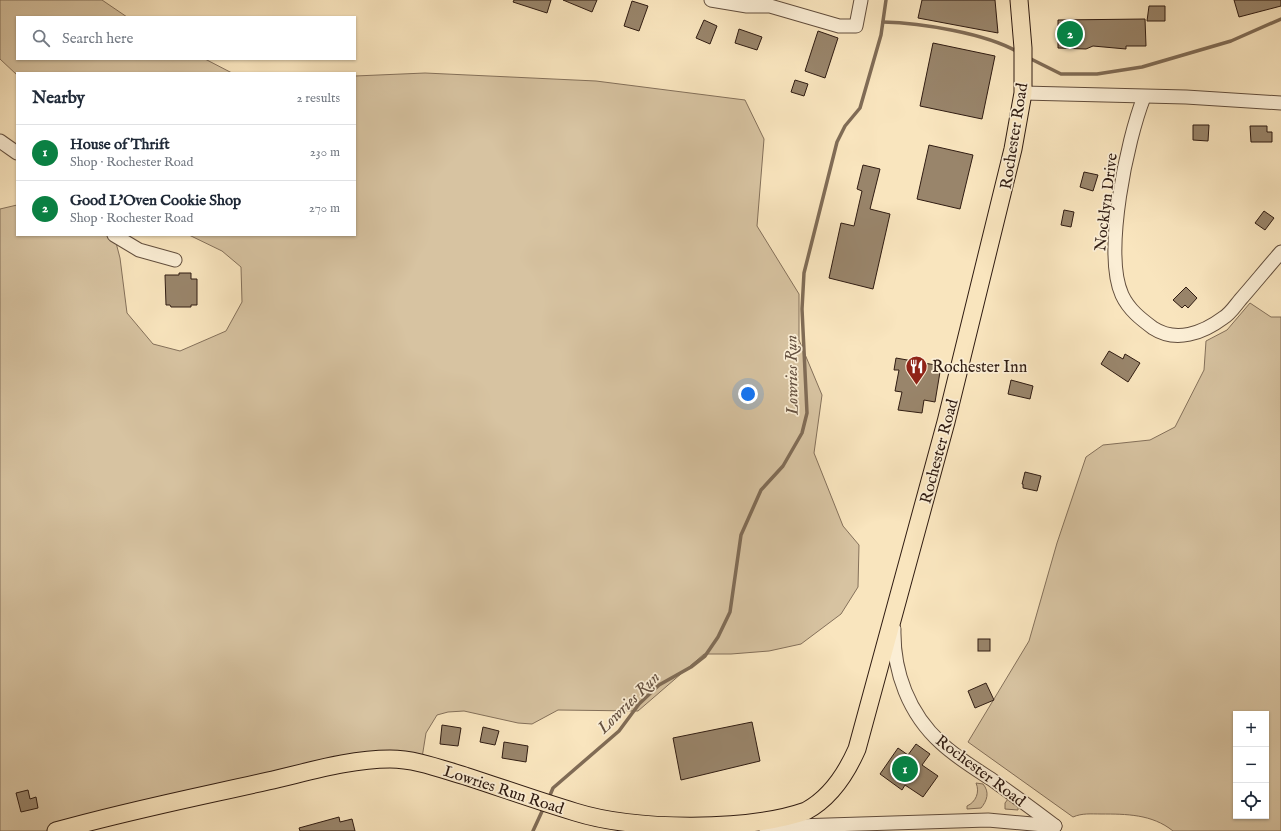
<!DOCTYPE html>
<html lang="en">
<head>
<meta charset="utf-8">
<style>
	body { margin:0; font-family:"IM FELL English",serif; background:#f6f6f7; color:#1f2937 }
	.controls { position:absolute; right:12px; bottom:12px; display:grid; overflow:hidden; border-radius:0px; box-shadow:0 1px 3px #0004 }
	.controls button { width:36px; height:36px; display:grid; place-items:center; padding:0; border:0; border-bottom:1px solid #e0e1e3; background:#fff; color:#1f2937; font:20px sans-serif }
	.you { position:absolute; left:748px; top:394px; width:14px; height:14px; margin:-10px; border:3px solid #fff; border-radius:50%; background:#1a73e8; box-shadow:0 0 0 6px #1a73e833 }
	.badge { display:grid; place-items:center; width:26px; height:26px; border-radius:50%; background:#0b8043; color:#fff; font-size:13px; font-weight:700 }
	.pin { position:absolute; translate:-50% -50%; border:2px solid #fff; box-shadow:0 1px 4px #0006 }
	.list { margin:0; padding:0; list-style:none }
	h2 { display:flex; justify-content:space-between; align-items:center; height:52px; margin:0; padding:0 16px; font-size:17px }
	h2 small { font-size:13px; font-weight:400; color:#747a83 }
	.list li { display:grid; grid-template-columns:26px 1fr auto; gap:12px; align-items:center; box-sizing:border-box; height:56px; padding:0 16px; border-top:1px solid #e0e1e3 }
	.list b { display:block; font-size:15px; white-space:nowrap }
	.list p { margin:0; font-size:13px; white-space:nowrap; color:#747a83 }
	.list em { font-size:13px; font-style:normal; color:#747a83 }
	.icon { flex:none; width:22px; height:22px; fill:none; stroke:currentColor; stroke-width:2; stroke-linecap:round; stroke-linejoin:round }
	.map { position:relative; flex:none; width:1281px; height:831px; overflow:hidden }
	.search { position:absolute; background:#fff; box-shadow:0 1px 3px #0004; left:16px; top:16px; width:340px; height:44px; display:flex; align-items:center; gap:10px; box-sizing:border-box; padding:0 14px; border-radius:0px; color:#747a83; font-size:15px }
	.panel { position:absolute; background:#fff; box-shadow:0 1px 3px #0004; left:16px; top:72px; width:340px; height:164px; border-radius:0px }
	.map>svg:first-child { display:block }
	.green { fill:#d7c3a1; stroke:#84705a; fill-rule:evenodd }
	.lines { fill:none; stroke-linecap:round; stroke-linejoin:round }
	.stream { stroke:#806c56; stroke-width:3.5 }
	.building { fill:#99856b; stroke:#301c12 }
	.minor-casing { stroke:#624e3d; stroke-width:15 }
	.major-casing { stroke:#301c12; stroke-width:19 }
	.minor { stroke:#fbeed5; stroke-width:13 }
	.major { stroke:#f9e5be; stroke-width:17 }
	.labels { text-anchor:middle; stroke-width:3.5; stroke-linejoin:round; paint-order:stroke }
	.street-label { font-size:16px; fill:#301c12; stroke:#fbeed5 }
	.poi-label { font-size:16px; fill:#301c12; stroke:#fbeed5; text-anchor:start }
	.water-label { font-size:17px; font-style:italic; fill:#655140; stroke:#fbeed5 }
</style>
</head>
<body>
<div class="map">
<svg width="1281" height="831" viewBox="0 0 1281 831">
	<rect width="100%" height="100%" fill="#f9e5be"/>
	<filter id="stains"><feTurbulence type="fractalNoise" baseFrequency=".005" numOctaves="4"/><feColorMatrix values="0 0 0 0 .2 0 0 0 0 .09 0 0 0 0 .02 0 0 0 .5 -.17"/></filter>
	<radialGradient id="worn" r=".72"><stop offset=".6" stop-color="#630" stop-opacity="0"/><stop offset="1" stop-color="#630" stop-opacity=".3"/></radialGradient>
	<!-- green -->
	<g class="green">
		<polygon points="0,0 102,0 127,17 17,17 17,59 205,59 232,73 17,73 17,75 0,59"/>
		<polygon points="425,73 596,81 745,100 764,139 757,226 799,294 799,340 822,395 814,453 843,526 859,545 858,587 841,614 801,644 769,651 731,654 704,654 638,711 558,710 532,724 518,723 464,711 448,712 437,715 426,733 421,764 399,759 56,831 0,831 0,209 17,205 17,235 114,235 120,258 127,313 153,344 180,351 226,331 242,302 241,267 222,251 189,235 355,235 355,76"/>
		<path d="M 1250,303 L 1271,317 L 1281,317 L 1281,831 L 1173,831 C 1152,814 1126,814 1101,814 C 1091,814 1082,813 1073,817 L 968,742 L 1029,641 L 1057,543 L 1086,457 L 1103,445 L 1150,440 L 1175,427 L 1204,370 L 1206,341 L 1227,330 ZM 1236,714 L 1266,714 L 1266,816 L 1236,816 Z"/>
		<path d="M 976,783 L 983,784 C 990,792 987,801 981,808 L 967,809 L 967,806 C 976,802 980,792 976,783 Z"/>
		<polygon points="1008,799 1018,806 1018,810 1005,809 1005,803"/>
	</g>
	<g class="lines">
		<!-- stream -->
		<g class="stream">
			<path d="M 883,22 C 921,23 985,33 1018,52"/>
			<polyline points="1029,58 1061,74 1097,74 1142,67 1231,41 1281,19"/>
			<polyline points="548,800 553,788 619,731 639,704 659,685 691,667 705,656 718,637 730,612 741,535 761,490 783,466 802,433 807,413 802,309 804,273 837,142 845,126 860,108 881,35 886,0"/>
			<polyline points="533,831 544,807"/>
		</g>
	</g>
	<!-- building -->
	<g class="building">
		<polygon points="514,0 551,0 547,13 513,2"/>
		<polygon points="563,0 597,0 592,12"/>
		<polygon points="922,0 995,0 998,33 918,18"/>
		<polygon points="1234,0 1281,0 1281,6 1239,17"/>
		<polygon points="632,1 648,6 639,31 624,26"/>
		<polygon points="1149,6 1165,6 1165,21 1147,21"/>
		<polygon points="1145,19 1146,46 1126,46 1126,49 1093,46 1086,49 1058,48 1058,20"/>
		<polygon points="704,20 717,26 710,44 696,38"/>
		<polygon points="739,29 762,37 757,50 735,43"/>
		<polygon points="818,31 838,38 825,78 805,71"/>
		<polygon points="933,43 995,56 982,119 920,106"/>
		<polygon points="795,80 808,84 804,96 791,92"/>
		<polygon points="1193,125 1209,125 1208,141 1193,140"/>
		<polygon points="1250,126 1267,126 1267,132 1272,132 1272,142 1251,142"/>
		<polygon points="929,145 973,155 960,209 917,199"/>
		<polygon points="863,165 880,169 870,209 890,214 873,289 829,278 841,223 854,226 862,191 857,189"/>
		<polygon points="1084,172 1098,175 1093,191 1080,187"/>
		<polygon points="1064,210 1074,212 1071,227 1061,225"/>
		<polygon points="1264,211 1274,218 1265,230 1255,223"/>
		<polygon points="179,273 191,273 191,279 197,279 197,305 191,305 191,307 171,307 170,305 166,305 165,275 179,275"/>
		<polygon points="1186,287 1197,298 1188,308 1185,305 1182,308 1173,300"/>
		<polygon points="1109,351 1123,359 1125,354 1140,363 1128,382 1101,364"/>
		<polygon points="896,358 941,366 935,402 924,400 922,413 898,410 902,392 895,391 899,370 894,370"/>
		<polygon points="1011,380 1033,386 1030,399 1008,394"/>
		<polygon points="1025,472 1041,476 1037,491 1023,488 1023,484 1022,484"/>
		<rect x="978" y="639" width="12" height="12"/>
		<polygon points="986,683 994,700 975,708 968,691"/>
		<polygon points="752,722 760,761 681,780 673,738"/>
		<polygon points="442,725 461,728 458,746 440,744"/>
		<polygon points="483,727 499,731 495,745 480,742"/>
		<polygon points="504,742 528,746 526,762 502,758"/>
		<polygon points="916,744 930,754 922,765 938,776 923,797 905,785 902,790 880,774 898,748 908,755"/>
		<polygon points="28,790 30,799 36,797 38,808 21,812 16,793"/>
		<polygon points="339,817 340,822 352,819 355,831 300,831 299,828"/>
	</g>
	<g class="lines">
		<defs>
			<g id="minor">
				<polyline points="711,0 747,6 770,6 839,26 856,26 861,0"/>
				<polyline points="1023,93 1186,97 1281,103"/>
				<path d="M 1144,97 C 1127,140 1103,253 1122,295 C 1129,310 1141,319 1153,328 C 1176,343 1203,333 1223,318 C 1230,314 1235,306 1240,300 C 1254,284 1267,268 1281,252"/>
				<polyline points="0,141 17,153"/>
				<polyline points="114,235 139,250 175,260"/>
				<path d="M 894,629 C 893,672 909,714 941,743 C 956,757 974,768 991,779 C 1012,794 1034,810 1055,826"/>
				<polyline points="765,827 988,820 1055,826"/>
			</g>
			<path id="major" d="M 56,831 C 126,811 197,797 268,781 C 308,772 350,759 390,759 C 416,759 441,769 465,776 C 502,788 538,801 575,812 C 636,831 749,831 806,811 C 830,798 846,774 857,749 L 946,422 L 1013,149 L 1023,93 L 1023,48 L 1019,0"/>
		</defs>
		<!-- minor casing -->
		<use href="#minor" class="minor-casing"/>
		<!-- major casing -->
		<use href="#major" class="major-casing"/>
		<!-- minor -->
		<use href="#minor" class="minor"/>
		<!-- major -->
		<use href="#major" class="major"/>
	</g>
	<!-- icons -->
	<defs>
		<symbol id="restaurant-pin" viewBox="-11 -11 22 30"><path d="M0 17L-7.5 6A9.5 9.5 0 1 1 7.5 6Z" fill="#8f2418" stroke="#fbeed5"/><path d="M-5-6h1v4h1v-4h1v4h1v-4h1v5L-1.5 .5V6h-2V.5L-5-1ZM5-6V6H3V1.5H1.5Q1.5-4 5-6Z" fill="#fff"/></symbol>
	</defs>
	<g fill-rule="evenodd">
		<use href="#restaurant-pin" x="904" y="354" width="25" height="34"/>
	</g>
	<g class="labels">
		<!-- street labels -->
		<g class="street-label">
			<text transform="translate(1013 136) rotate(-81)" y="6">Rochester Road</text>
			<text transform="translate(1105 202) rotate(-83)" y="6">Nocklyn Drive</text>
			<text transform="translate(938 451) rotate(-75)" y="6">Rochester Road</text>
			<text transform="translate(981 770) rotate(37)" y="6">Rochester Road</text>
			<text transform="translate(504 789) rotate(18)" y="6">Lowries Run Road</text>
		</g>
		<!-- poi labels -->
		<g class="poi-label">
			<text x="932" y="372">Rochester Inn</text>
		</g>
		<!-- water labels -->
		<g class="water-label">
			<text transform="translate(791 375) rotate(-91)" y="6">Lowries Run</text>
			<text transform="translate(628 702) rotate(-45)" y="6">Lowries Run</text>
		</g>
	</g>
	<rect width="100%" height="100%" filter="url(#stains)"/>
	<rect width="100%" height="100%" fill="url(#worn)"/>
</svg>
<div class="controls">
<button>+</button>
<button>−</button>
<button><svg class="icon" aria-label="locate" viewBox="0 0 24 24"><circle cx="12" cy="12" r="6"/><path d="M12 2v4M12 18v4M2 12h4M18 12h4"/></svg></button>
</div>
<div class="you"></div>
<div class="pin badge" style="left:905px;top:769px">1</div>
<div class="pin badge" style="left:1070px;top:34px">2</div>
<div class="search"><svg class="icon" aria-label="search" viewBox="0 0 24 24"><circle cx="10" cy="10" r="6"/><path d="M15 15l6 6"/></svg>Search here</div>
<section class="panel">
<h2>Nearby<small>2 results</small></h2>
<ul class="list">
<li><span class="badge">1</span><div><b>House of Thrift</b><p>Shop · Rochester Road</p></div><em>230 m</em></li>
<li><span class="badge">2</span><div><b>Good L'Oven Cookie Shop</b><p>Shop · Rochester Road</p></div><em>270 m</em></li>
</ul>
</section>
</div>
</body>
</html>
